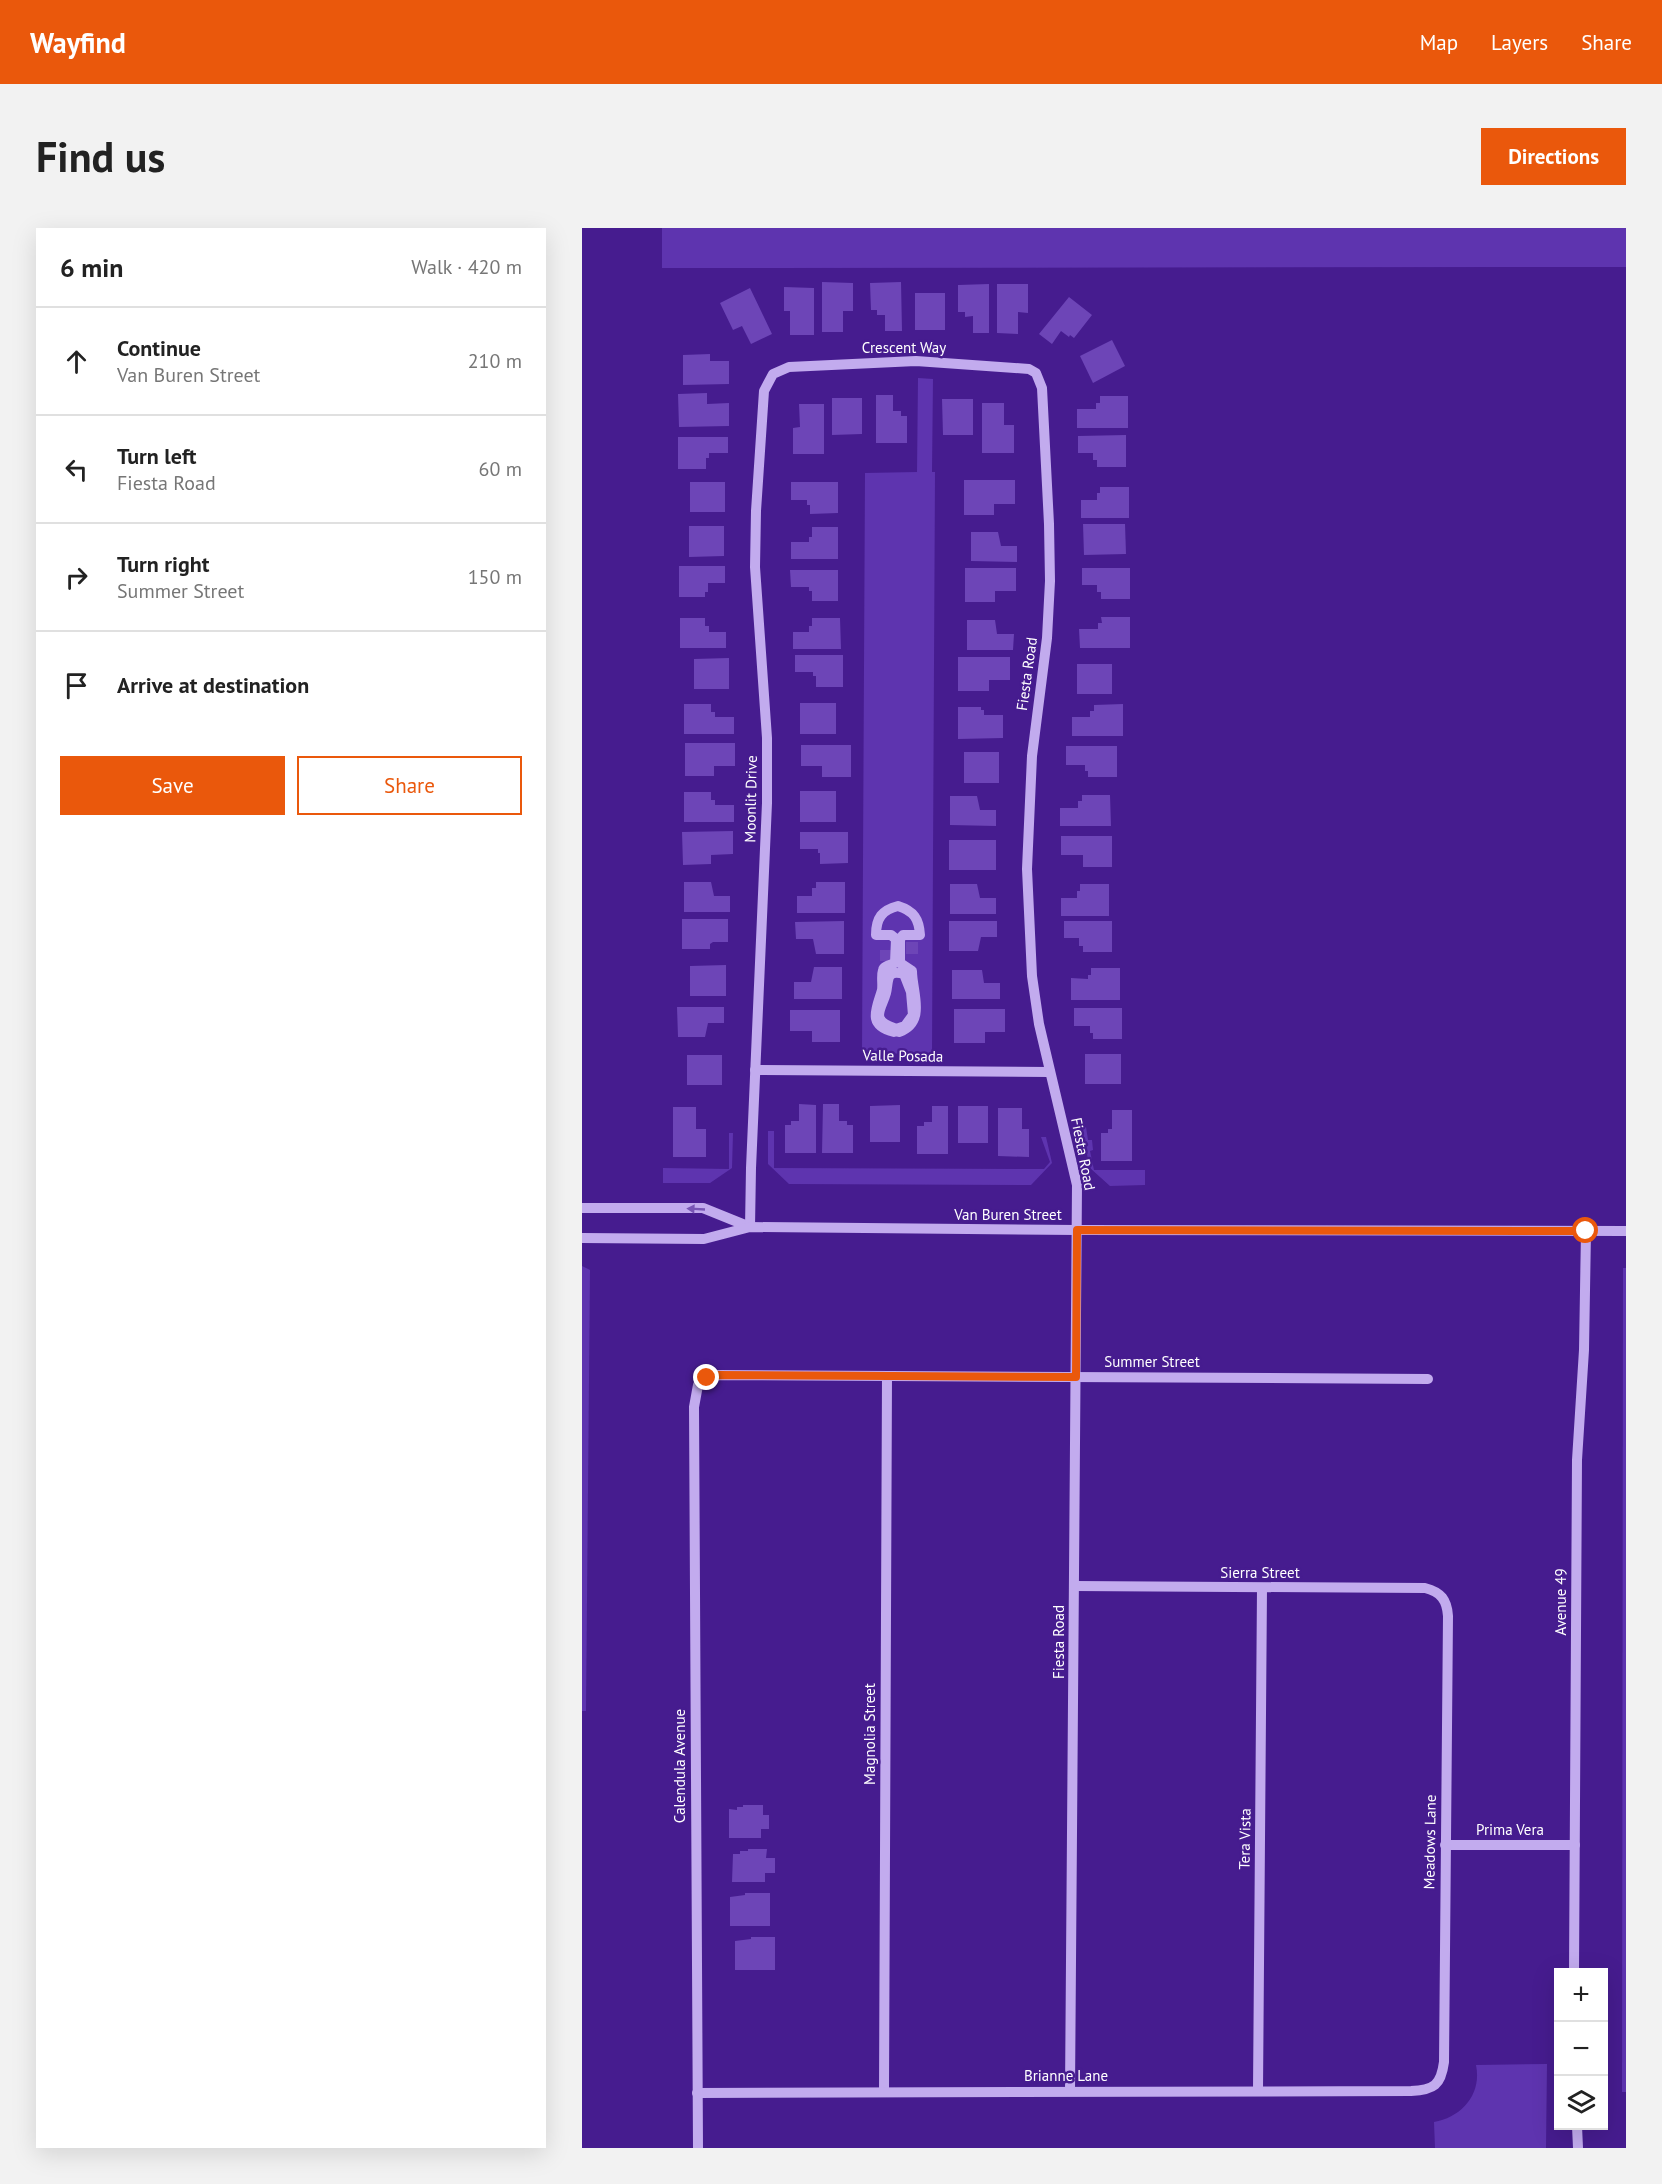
<!DOCTYPE html>
<html lang="en">
<head>
<meta charset="utf-8">
<style>
	body { margin:0; font-family:"PT Sans",sans-serif; background:#f2f2f2; color:#222 }
	.controls { position:absolute; right:18px; bottom:18px; display:grid; overflow:hidden; border-radius:0px; box-shadow:0 6px 24px #0002 }
	.controls button { width:54px; height:54px; display:grid; place-items:center; padding:0; border:0; border-bottom:2px solid #e0e0e0; background:#fff; color:#222; font:30px sans-serif }
	.stop { position:absolute; width:18px; height:18px; margin:-14px; border:4px solid #ea580c; border-radius:50%; background:#fff }
	.stop.end { background:#ea580c; border-color:#fff; box-shadow:0 2px 6px #0008 }
	.list { margin:0; padding:0; list-style:none }
	h2 { display:flex; justify-content:space-between; align-items:center; height:78px; margin:0; padding:0 24px; font-size:26px }
	h2 small { font-size:20px; font-weight:400; color:#767676 }
	.list li { display:grid; grid-template-columns:39px 1fr auto; gap:18px; align-items:center; box-sizing:border-box; height:108px; padding:0 24px; border-top:2px solid #e0e0e0 }
	.list b { display:block; font-size:22px; white-space:nowrap }
	.list p { margin:0; font-size:20px; white-space:nowrap; color:#767676 }
	.list em { font-size:20px; font-style:normal; color:#767676 }
	.actions { display:flex; gap:12px; padding:18px 24px }
	.actions a { flex:1; padding:14px 0; border:2px solid #ea580c; border-radius:0px; text-align:center; font-size:21px; color:#ea580c }
	.actions .main { background:#ea580c; color:#fff }
	.icon { flex:none; width:33px; height:33px; fill:none; stroke:currentColor; stroke-width:2; stroke-linecap:round; stroke-linejoin:round }
	.map { position:relative; flex:none; width:1044px; height:1920px; overflow:hidden; border-radius:0px }
	header { display:flex; align-items:center; gap:36px; box-sizing:border-box; height:84px; padding:0 30px; background:#ea580c; color:#fff }
	header strong { font-size:28px }
	nav { display:flex; gap:33px; margin-inline-start:auto; font-size:21px }
	.intro { display:flex; align-items:center; justify-content:space-between; box-sizing:border-box; height:144px; padding:0 36px }
	h1 { margin:0; font-size:42px }
	.button { padding:15px 27px; border-radius:0px; background:#ea580c; color:#fff; font-size:21px; font-weight:700 }
	main { display:flex; gap:36px; padding:0 36px }
	aside { flex:1; background:#fff; border-radius:0px; box-shadow:0 6px 24px #0002 }
	.map>svg:first-child { display:block }
	.green { fill:#5e34af }
	.building { fill:#6d45b7 }
	.lines { fill:none; stroke-linecap:round; stroke-linejoin:round }
	.minor { stroke:#c2abee; stroke-width:10 }
	.oneway { fill:#7855b5 }
	.route { stroke:#ea580c; stroke-width:8 }
	.labels { text-anchor:middle; stroke-width:5; stroke-linejoin:round; paint-order:stroke }
	.street-label { font-size:15px; fill:#fff; stroke:#461c8f }
</style>
</head>
<body>
<header>
<strong>Wayfind</strong>
<nav><a>Map</a><a>Layers</a><a>Share</a></nav>
</header>
<div class="intro"><h1>Find us</h1><a class="button">Directions</a></div>
<main>
<aside>
<h2>6 min<small>Walk · 420 m</small></h2>
<ul class="list">
<li><svg class="icon" aria-label="ahead" viewBox="0 0 24 24"><path d="M12 20V5M6 11l6-6 6 6"/></svg><div><b>Continue</b><p>Van Buren Street</p></div><em>210 m</em></li>
<li><svg class="icon" aria-label="left" viewBox="0 0 24 24"><path d="M17 20v-9H6M10 6l-5 5 5 5"/></svg><div><b>Turn left</b><p>Fiesta Road</p></div><em>60 m</em></li>
<li><svg class="icon" aria-label="right" viewBox="0 0 24 24"><path d="M7 20v-9h11M14 6l5 5-5 5"/></svg><div><b>Turn right</b><p>Summer Street</p></div><em>150 m</em></li>
<li><svg class="icon" aria-label="arrive" viewBox="0 0 24 24"><path d="M6 21V4h12l-3 4 3 4H6"/></svg><div><b>Arrive at destination</b></div></li>
</ul>
<div class="actions"><a class="main">Save</a><a>Share</a></div>
</aside>
<div class="map">
<svg width="1044" height="1920" viewBox="0 0 1044 1920">
	<rect width="100%" height="100%" fill="#461c8f"/>
	<!-- green -->
	<g class="green">
		<polygon points="80,0 1044,0 1044,39 80,40"/>
		<polygon points="336,150 351,151 350,244 353,244 350,826 280,825 283,245 335,244"/>
		<polygon points="499,899 504,899 506,912 510,912 511,922 508,923 512,942 563,942 563,957 528,958 508,940"/>
		<polygon points="186,903 192,903 192,940 462,941 468,934 459,909 464,909 470,935 449,957 207,956 186,936"/>
		<polygon points="147,905 151,905 150,940 128,955 81,955 81,940 147,941"/>
		<polygon points="0,1038 8,1042 4,1483 0,1483"/>
		<polygon points="1041,1040 1044,1040 1044,1864 1040,1864"/>
		<path d="M 965,1836 L 964,1920 L 853,1920 L 852,1894 C 880,1889 900,1866 894,1837 Z"/>
	</g>
	<!-- building -->
	<g class="building">
		<polygon points="240,54 271,55 271,83 261,83 261,104 240,104"/>
		<polygon points="319,54 320,103 303,103 303,87 295,87 295,82 289,82 288,55"/>
		<polygon points="407,56 407,105 391,105 391,88 383,89 383,84 376,84 376,57"/>
		<polygon points="415,56 446,56 446,85 436,84 436,106 415,105"/>
		<polygon points="202,59 232,60 232,107 208,107 208,83 202,83"/>
		<polygon points="168,60 190,106 169,116 160,98 151,102 138,75"/>
		<rect x="333" y="65" width="30" height="37"/>
		<polygon points="487,69 510,87 492,110 488,107 487,109 479,103 470,116 457,106"/>
		<polygon points="530,112 543,138 511,155 498,128"/>
		<polygon points="128,126 128,133 147,133 147,156 101,157 101,127"/>
		<polygon points="125,165 125,176 147,175 147,198 97,199 96,166"/>
		<polygon points="294,167 311,167 311,183 319,183 319,188 325,188 325,215 294,215"/>
		<polygon points="518,168 546,168 546,200 495,200 495,181 514,181 514,175 518,175"/>
		<polygon points="250,170 280,170 280,206 250,207"/>
		<polygon points="360,171 391,171 391,207 361,207"/>
		<polygon points="400,175 422,175 422,197 432,197 432,225 400,225"/>
		<polygon points="217,176 242,176 242,226 211,226 211,200 218,199"/>
		<polygon points="544,207 544,239 515,239 515,232 511,232 511,225 496,225 496,208"/>
		<polygon points="96,209 146,209 146,225 127,225 127,230 124,230 124,241 96,241"/>
		<polygon points="382,252 433,252 433,276 412,276 412,287 382,287"/>
		<rect x="108" y="254" width="35" height="30"/>
		<polygon points="209,254 256,254 256,285 228,286 228,277 225,277 225,272 209,272"/>
		<polygon points="518,259 547,259 547,290 499,290 499,272 515,272 515,265 518,265"/>
		<polygon points="501,296 543,296 544,326 502,327"/>
		<polygon points="107,298 142,298 142,328 107,329"/>
		<polygon points="230,299 256,299 256,331 209,331 209,314 227,314 227,309 230,309"/>
		<polygon points="389,304 416,304 419,318 435,318 435,334 389,333"/>
		<polygon points="97,338 143,338 143,355 126,355 126,364 123,364 123,369 97,369"/>
		<polygon points="383,340 434,340 434,363 413,363 413,374 383,374"/>
		<polygon points="500,340 548,340 548,371 519,371 519,364 515,364 515,357 500,357"/>
		<polygon points="208,342 256,342 256,373 230,373 230,363 227,363 227,359 209,359"/>
		<polygon points="519,389 548,389 548,420 498,420 497,401 516,401 516,395 520,395"/>
		<polygon points="98,390 123,390 123,398 127,398 127,404 144,404 144,420 98,420"/>
		<polygon points="230,390 258,390 259,421 211,421 211,404 227,404 227,398 230,398"/>
		<polygon points="385,392 413,392 415,406 432,406 431,422 385,422"/>
		<polygon points="213,427 261,427 261,459 234,459 234,448 231,448 231,444 213,444"/>
		<polygon points="376,429 428,429 428,452 407,452 407,463 376,463"/>
		<polygon points="147,430 147,461 112,461 112,431"/>
		<rect x="495" y="436" width="35" height="30"/>
		<rect x="218" y="475" width="36" height="31"/>
		<polygon points="102,476 129,476 129,484 133,484 133,489 152,489 152,506 102,506"/>
		<polygon points="541,476 541,508 490,508 490,489 508,489 508,483 512,483 512,477"/>
		<polygon points="376,479 399,479 399,482 402,482 402,487 421,487 421,510 376,511"/>
		<polygon points="103,515 153,515 153,538 132,538 132,548 103,548"/>
		<polygon points="219,517 269,517 269,549 240,549 240,538 219,538"/>
		<polygon points="484,518 535,518 535,549 506,549 506,543 503,543 503,537 484,537"/>
		<rect x="382" y="524" width="35" height="31"/>
		<rect x="218" y="563" width="36" height="31"/>
		<polygon points="102,564 129,564 129,572 133,572 133,577 152,577 152,594 102,594"/>
		<polygon points="500,567 528,567 529,598 478,598 478,580 496,580 496,573 500,573"/>
		<polygon points="368,568 395,568 398,582 414,582 414,598 368,597"/>
		<polygon points="151,603 151,626 129,627 129,636 101,637 100,604"/>
		<polygon points="218,604 266,604 266,635 238,636 238,625 236,625 236,621 218,621"/>
		<polygon points="479,608 530,608 530,639 501,639 501,627 479,627"/>
		<rect x="367" y="612" width="47" height="30"/>
		<polygon points="102,654 129,654 132,668 148,668 148,684 102,684"/>
		<polygon points="234,654 263,654 263,685 215,685 215,668 230,668 230,660 234,660"/>
		<polygon points="368,656 395,656 398,670 414,670 414,686 368,686"/>
		<polygon points="498,656 527,656 527,688 479,688 479,670 495,670 495,663 498,663"/>
		<polygon points="100,691 146,691 146,714 131,714 128,716 128,721 100,721"/>
		<polygon points="262,693 262,726 234,726 231,711 214,711 213,694"/>
		<polygon points="367,693 415,693 415,709 399,709 396,723 367,723"/>
		<polygon points="482,693 530,693 530,724 501,724 501,718 497,718 497,710 482,710"/>
		<rect x="324" y="714" width="12" height="12"/>
		<rect x="298" y="722" width="11" height="11"/>
		<polygon points="144,737 144,768 108,768 108,738"/>
		<polygon points="232,739 260,739 260,771 212,771 212,754 229,754"/>
		<polygon points="509,740 538,740 538,772 489,772 489,750 506,751 506,747 509,747"/>
		<polygon points="370,742 400,742 402,755 418,755 418,771 370,771"/>
		<polygon points="95,779 142,779 142,795 126,795 123,809 96,809"/>
		<polygon points="492,780 540,780 540,811 511,811 511,805 508,805 508,798 492,798"/>
		<polygon points="372,781 423,781 423,804 403,804 403,815 372,815"/>
		<polygon points="208,782 258,782 258,814 230,814 230,803 208,803"/>
		<rect x="503" y="826" width="36" height="30"/>
		<rect x="105" y="827" width="35" height="30"/>
		<polygon points="217,876 234,877 234,925 203,925 203,897 209,897 209,893 217,893"/>
		<polygon points="241,876 257,876 257,893 265,893 265,897 271,897 271,925 240,925"/>
		<polygon points="318,877 318,914 288,914 288,878"/>
		<polygon points="350,878 366,878 366,926 335,926 335,898 342,898 342,894 350,894"/>
		<rect x="376" y="878" width="30" height="37"/>
		<polygon points="91,879 114,879 114,901 124,901 124,929 91,929"/>
		<polygon points="416,880 440,880 440,901 447,901 447,929 416,928"/>
		<polygon points="530,882 550,882 550,933 519,933 519,905 526,905 526,901 530,901"/>
		<polygon points="161,1577 181,1577 181,1587 187,1587 187,1601 179,1601 179,1610 147,1610 147,1581 155,1582 155,1579 161,1579"/>
		<polygon points="166,1621 185,1621 184,1630 193,1630 193,1645 183,1645 183,1654 150,1654 151,1626 158,1626 158,1623 166,1623"/>
		<polygon points="163,1665 188,1665 188,1698 148,1698 148,1669 163,1667"/>
		<polygon points="169,1709 193,1709 193,1742 153,1742 153,1713 169,1711"/>
	</g>
	<g class="lines">
		<!-- minor -->
		<g class="minor">
			<path d="M 316,678 C 332,683 337,691 338,707 L 321,707 L 318,711 L 318,735 L 330,743 C 330,764 345,794 317,804 L 317,800 L 323,798 L 331,787 L 329,764 L 322,746 C 303,741 307,753 304,765 C 300,780 287,792 312,800 L 312,804 C 284,797 295,780 300,762 C 301,756 299,748 301,742 C 302,738 309,737 313,735 L 314,711 L 309,707 L 294,707 C 294,690 300,682 316,678 Z"/>
			<polyline points="173,842 468,844"/>
			<polyline points="0,980 121,980 168,999"/>
			<polyline points="168,999 169,940 185,575 185,510 173,339 174,283 182,163 191,146 207,139 334,133 447,141 454,145 460,160 467,296 468,353 465,410 450,528 445,641 450,748 457,796 495,957 488,1863"/>
			<polyline points="0,1010 122,1011 168,999 495,1002 1044,1003"/>
			<polyline points="863,1617 993,1617"/>
			<polyline points="992,1744 995,1232 1002,1122 1004,1003"/>
			<polyline points="676,1862 680,1360"/>
			<polyline points="302,1864 305,1148"/>
			<path d="M 115,1865 L 829,1863 C 852,1862 859,1857 862,1834 L 866,1388 C 865,1372 859,1364 843,1360 L 492,1358"/>
			<polyline points="995,1898 996,1920"/>
			<polyline points="116,1920 112,1179 116,1157 125,1150 135,1147 846,1151"/>
		</g>
	</g>
	<!-- one-way arrows -->
	<defs><path id="oneway-solid" d="M-6-.8H1V-3.2L6.5 0L1 3.2V.8H-6Z" transform="scale(1.5)"/></defs>
	<use class="oneway" href="#oneway-solid" transform="translate(114 981) rotate(-177)"/>
	<g class="lines">
		<!-- route -->
		<polyline class="route" points="125,1150 135,1147 494,1149 495,1002 1004,1003"/>
	</g>
	<g class="labels">
		<!-- street labels -->
		<g class="street-label">
			<text x="322" y="125">Crescent Way</text>
			<text transform="translate(445 446) rotate(-82)" y="5">Fiesta Road</text>
			<text transform="translate(169 571) rotate(-89)" y="5">Moonlit Drive</text>
			<text transform="translate(321 828) rotate(1)" y="5">Valle Posada</text>
			<text transform="translate(501 926) rotate(79)" y="5">Fiesta Road</text>
			<text x="426" y="992">Van Buren Street</text>
			<text x="570" y="1139">Summer Street</text>
			<text x="678" y="1350">Sierra Street</text>
			<text transform="translate(979 1374) rotate(-90)" y="5">Avenue 49</text>
			<text transform="translate(477 1414) rotate(-90)" y="5">Fiesta Road</text>
			<text transform="translate(288 1506) rotate(-90)" y="5">Magnolia Street</text>
			<text transform="translate(98 1538) rotate(-90)" y="5">Calendula Avenue</text>
			<text x="928" y="1607">Prima Vera</text>
			<text transform="translate(663 1611) rotate(-89)" y="5">Tera Vista</text>
			<text transform="translate(848 1614) rotate(-89)" y="5">Meadows Lane</text>
			<text x="484" y="1853">Brianne Lane</text>
		</g>
	</g>
</svg>
<div class="controls">
<button>+</button>
<button>−</button>
<button><svg class="icon" aria-label="layers" viewBox="0 0 24 24"><path d="M12 4l9 5-9 5-9-5zM3 14l9 5 9-5"/></svg></button>
</div>
<div class="stop" style="left:1004px;top:1003px"></div>
<div class="stop end" style="left:125px;top:1150px"></div>
</div>
</main>
</body>
</html>
